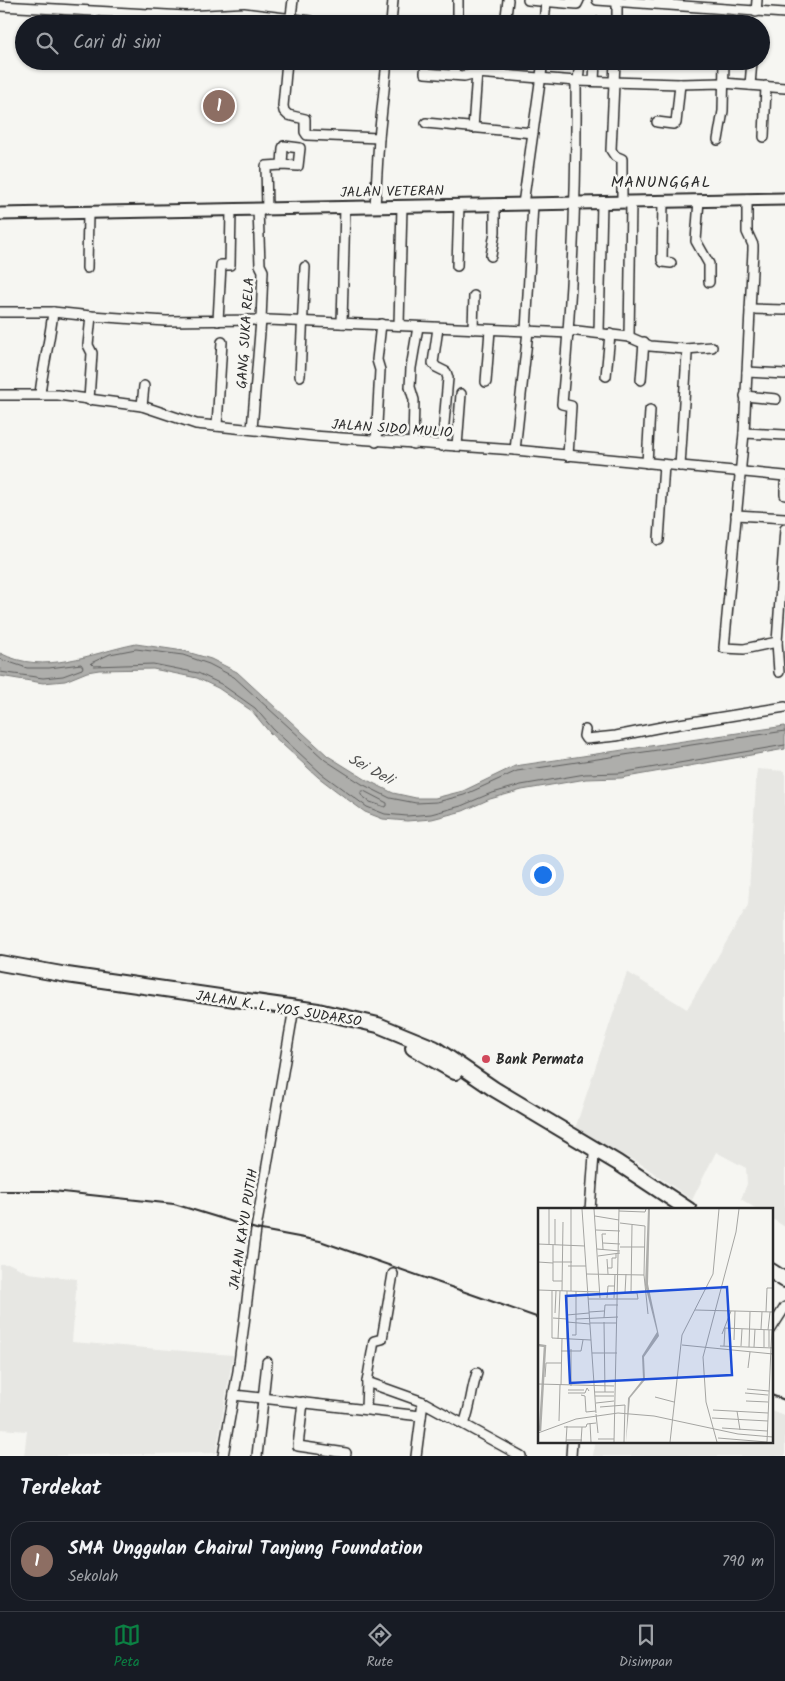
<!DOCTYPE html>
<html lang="id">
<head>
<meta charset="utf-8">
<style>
	body { margin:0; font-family:Kalam,sans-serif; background:#242831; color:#f1f3f6 }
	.you { position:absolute; left:542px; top:874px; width:18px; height:18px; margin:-12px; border:4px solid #fff; border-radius:50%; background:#1a73e8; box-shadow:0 0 0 8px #1a73e833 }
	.badge { display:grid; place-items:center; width:32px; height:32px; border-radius:50%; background:#0b8043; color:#fff; font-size:16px; font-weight:700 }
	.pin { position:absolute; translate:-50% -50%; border:2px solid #fff; box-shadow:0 1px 5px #0006 }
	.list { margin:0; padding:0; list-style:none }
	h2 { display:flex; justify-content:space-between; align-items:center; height:65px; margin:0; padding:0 20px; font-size:21px }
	h2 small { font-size:16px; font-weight:400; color:#9ea1a6 }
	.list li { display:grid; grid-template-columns:32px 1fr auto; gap:15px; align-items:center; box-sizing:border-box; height:80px; margin:0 10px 10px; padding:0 10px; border:1px solid #363941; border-radius:20px }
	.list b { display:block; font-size:19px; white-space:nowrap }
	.list p { margin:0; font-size:16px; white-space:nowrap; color:#9ea1a6 }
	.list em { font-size:16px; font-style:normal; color:#9ea1a6 }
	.icon { flex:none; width:28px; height:28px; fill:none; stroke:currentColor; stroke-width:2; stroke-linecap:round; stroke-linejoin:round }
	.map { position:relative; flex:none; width:785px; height:1456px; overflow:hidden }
	.search { position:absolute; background:#171b24; box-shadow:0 1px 4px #0004; left:15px; right:15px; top:15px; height:55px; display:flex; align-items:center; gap:12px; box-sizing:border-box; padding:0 18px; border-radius:28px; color:#9ea1a6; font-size:19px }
	.sheet { height:155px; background:#171b24 }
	nav { display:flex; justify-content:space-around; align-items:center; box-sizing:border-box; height:70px; border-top:1px solid #363941; background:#171b24; font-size:14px; color:#9ea1a6 }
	nav a { display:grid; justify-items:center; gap:2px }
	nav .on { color:#0b8043 }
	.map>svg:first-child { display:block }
	.built { fill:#e7e7e3 }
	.water { fill:#aeaeab; stroke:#7a7a78 }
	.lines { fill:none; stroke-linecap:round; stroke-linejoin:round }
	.shore { stroke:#5f5f5e; stroke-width:1 }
	.minor-casing { stroke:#2b2b2b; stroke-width:12 }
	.major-casing { stroke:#2b2b2b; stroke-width:15 }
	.highway-casing { stroke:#2b2b2b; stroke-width:18 }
	.minor { stroke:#f6f6f2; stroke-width:9 }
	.major { stroke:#f6f6f2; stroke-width:11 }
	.highway { stroke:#f6f6f2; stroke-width:14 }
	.rail { stroke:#2b2b2b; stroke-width:2 }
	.poi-dot { fill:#d1495b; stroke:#f6f6f2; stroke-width:2 }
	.labels { text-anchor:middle; stroke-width:5; stroke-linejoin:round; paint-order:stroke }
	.street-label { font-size:14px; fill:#2b2b2b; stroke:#f6f6f2 }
	.poi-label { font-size:14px; font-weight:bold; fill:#2b2b2b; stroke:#f6f6f2; text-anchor:start }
	.water-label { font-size:15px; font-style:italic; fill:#525251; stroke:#f6f6f2 }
	.quarter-label { font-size:16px; letter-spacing:1px; fill:#2b2b2b; stroke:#f6f6f2 }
	.inset-river { fill:none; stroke:#aeaeab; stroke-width:2.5 }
	.inset-road { fill:none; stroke:#a5a5a2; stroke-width:1 }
	.view { fill:#1d4ed8; fill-opacity:0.15; stroke:#1d4ed8; stroke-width:2.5 }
	.inset-edge { fill:none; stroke:#2b2b2b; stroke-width:2.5 }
</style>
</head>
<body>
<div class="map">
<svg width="785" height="1456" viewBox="0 0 785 1456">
	<rect width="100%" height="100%" fill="#f6f6f2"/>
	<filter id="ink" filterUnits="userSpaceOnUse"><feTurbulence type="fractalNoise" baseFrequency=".02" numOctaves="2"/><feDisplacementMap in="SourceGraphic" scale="10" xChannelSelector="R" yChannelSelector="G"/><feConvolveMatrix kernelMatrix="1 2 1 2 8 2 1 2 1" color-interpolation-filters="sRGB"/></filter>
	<g filter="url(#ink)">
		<!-- built -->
		<g class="built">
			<polygon points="757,769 785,771 785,1227 771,1218 771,1210 758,1210 741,1199 747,1184 746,1168 716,1152 692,1200 638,1162 574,1132 627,972 687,1009 748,905"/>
			<polygon points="0,1264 10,1264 29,1273 77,1279 72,1342 233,1355 216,1453 24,1456 27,1431 0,1429"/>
			<polygon points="771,1411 785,1416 785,1456 593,1456 595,1442 771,1442"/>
		</g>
		<!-- water -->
		<path class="water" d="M 136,644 L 184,651 L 211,659 L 237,672 L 328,756 L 365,779 L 393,793 L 416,798 L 435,798 L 463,791 L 515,766 L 785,726 L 785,749 L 621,778 L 586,779 L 522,790 L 490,799 L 463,811 L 432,819 L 407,821 L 383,819 L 365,812 L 347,799 L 318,777 L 270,733 L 252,711 L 218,688 L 197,678 L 153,669 L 99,670 L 87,672 L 65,681 L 43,683 L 0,676 L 0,653 C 45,676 91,653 136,644 Z"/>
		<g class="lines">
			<!-- shore -->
			<g class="shore">
				<polyline points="0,659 27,668 49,668 81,664 83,667 82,669 63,676 43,678 0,672"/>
				<polyline points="785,731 517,771 464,795 437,802 416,803 390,798 362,784 325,760 234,677 209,664 183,655 136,649 110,654 91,663 94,666 153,664 198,673 221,684 255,708 273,729 322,774 367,807 385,814 407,816 431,814 461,806 489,794 521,785 585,774 620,773 785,745"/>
				<polygon points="364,791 387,803 387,806 385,807 370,802 361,795 361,792"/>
			</g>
			<defs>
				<g id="minor">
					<polyline points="458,0 458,24"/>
					<polyline points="528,0 577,4 579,0"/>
					<polyline points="597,0 785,13"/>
					<polyline points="0,6 186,16 244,13 310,21"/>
					<polyline points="756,12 757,0"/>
					<polyline points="290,24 293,0"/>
					<polyline points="391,24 393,0"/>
					<polyline points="505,24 508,0"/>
					<polyline points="544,24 546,1"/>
					<polyline points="599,24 599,22"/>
					<polyline points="617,24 617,1"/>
					<polyline points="287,61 283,106 284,111 288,115 305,119 305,132 307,135 379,138"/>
					<polyline points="426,61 425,73 464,76 477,73 502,75 576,81 680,84 723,83 785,88"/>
					<polyline points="615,61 611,150 615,156 622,159 622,202"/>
					<polyline points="454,75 455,61"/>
					<polyline points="502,75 503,61"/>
					<polyline points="578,81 580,61"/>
					<polyline points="594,81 595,61"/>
					<polyline points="750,85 752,61"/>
					<polyline points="657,122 673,124 676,123 680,84"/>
					<polyline points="426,123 533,133"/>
					<polyline points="473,128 477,73"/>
					<polyline points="764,137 766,86"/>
					<polyline points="718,140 723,111 724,61"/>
					<polyline points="747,199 747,232 753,245 753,250 744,433 724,648 744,649 777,642 785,529"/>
					<polyline points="699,200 696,241 709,264 709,282"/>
					<polyline points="663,201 662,260 663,262 671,263"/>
					<polyline points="523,204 543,61"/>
					<polyline points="375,207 379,138 387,61"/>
					<polyline points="267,209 266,166 282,165 298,166 300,148 284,146 283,148 282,165"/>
					<polyline points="491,256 495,232 495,204"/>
					<polyline points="457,266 459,205"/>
					<polyline points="87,268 88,213"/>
					<polyline points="750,309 785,310"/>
					<polyline points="0,312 53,312 91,316 166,321 268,320 528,331"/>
					<polyline points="218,321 221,265 230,265 231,210"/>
					<polyline points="342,323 345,207"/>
					<polyline points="399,325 402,206"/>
					<polyline points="438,328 433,363 436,367 446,372 448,378 442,446"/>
					<polyline points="473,329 474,296"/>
					<polyline points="569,330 629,337 650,346 685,349 687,354 680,466"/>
					<polyline points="526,331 569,333"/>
					<polyline points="599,332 602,202"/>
					<polyline points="629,337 631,202"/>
					<polyline points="685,349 712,347"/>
					<polyline points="747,372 785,374"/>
					<polyline points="300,376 305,267"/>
					<polyline points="606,376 610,334"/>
					<polyline points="641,380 644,342"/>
					<polyline points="486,382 490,330"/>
					<path d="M 40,394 C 43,366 50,340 53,312"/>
					<polyline points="0,395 58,395 142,406 196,424 313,436 515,450 785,476"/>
					<polyline points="745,396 776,399"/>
					<polyline points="89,400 92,353 88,345 91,316"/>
					<polyline points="142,406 144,386"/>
					<polyline points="217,426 222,342"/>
					<polyline points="252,429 261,320 263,271 260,265 258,209"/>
					<polyline points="744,433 785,435"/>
					<polyline points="376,442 380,370 377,360 381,324"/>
					<polyline points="413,444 414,400 410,387 411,368 418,327"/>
					<polyline points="457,446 461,394"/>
					<polyline points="515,450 528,331 526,331 533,204"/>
					<path d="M 568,456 L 571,406 L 562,404 C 572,297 577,189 576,81"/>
					<polyline points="647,463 650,410"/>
					<polyline points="785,484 785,495"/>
					<polyline points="736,515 785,518"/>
					<polyline points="659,540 664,465"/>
					<polyline points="777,642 779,672"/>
					<polyline points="585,730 584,736 586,739 616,736 667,726 785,707"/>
					<polyline points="590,1210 594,1155 597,1150"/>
					<polyline points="771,1329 785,1307"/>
					<polyline points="367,1382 423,1402 521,1456"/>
					<polyline points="234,1395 421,1416"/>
					<polyline points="303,1402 298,1446 346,1453"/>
					<polyline points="366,1409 367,1382 374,1341 382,1339 393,1274"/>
					<path d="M 464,1424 C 471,1407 471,1390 477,1373"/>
					<polyline points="223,1456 238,1371 256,1229 294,1008"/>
					<polyline points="257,1456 267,1362"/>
					<polyline points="416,1456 423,1402"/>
					<polyline points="571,1456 572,1442"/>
				</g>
				<polyline id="major" points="0,214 785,199"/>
				<g id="highway">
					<polyline points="0,963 67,975 318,1011 378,1025 434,1048 494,1089 618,1163 689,1210"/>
					<polyline points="413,1048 455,1072"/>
					<polyline points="771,1271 785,1280"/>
				</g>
			</defs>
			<!-- minor casing -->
			<use href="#minor" class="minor-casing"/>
			<!-- major casing -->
			<use href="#major" class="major-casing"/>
			<!-- highway casing -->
			<use href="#highway" class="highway-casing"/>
			<!-- minor -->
			<use href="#minor" class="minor"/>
			<!-- major -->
			<use href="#major" class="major"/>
			<!-- highway -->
			<use href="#highway" class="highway"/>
			<!-- rail -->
			<g class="rail">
				<polyline points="0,1191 53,1191 174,1204 256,1229 320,1241 539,1318"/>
				<polyline points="771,1395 785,1400"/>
			</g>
		</g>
	</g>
	<!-- markers -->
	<circle class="poi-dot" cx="486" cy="1059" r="5"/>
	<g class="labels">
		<!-- street labels -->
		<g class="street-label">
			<text transform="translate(392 191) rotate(-1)" y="5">JALAN VETERAN</text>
			<text transform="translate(245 333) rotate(-86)" y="5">GANG SUKA RELA</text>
			<text transform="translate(392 428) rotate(4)" y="5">JALAN SIDO MULIO</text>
			<text transform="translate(279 1008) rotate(9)" y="5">JALAN K. L. YOS SUDARSO</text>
			<text transform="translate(243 1229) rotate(-81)" y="5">JALAN KAYU PUTIH</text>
		</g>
		<!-- poi labels -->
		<g class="poi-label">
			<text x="496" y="1064">Bank Permata</text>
		</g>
		<!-- water labels -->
		<g class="water-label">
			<text transform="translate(371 769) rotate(29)" y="5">Sei Deli</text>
		</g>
		<!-- quarter labels -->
		<g class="quarter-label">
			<text x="661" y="187">MANUNGGAL</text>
		</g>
	</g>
	<!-- overview -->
	<g transform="translate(538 1208)">
		<rect width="235" height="235" fill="#f6f6f2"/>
		<path d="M 110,1 L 112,1 L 110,76 L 121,128 L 106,149 L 107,172 L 92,190 L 88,234 L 90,190 L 105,171 L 104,148 L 119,124 L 107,77 Z" fill="#aeaeab"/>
		<path class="inset-river" d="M 0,137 L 7,138 L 2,223"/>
		<path class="inset-road" d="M 44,1 L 58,205M 56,1 L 62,90M 81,3 L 107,4 L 108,1M 57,8 L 81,12M 17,11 L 17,37M 82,15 L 107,18 L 106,67M 58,22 L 82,23M 65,35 L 82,36M 0,36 L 47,38M 11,36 L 11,1M 15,37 L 15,73 L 24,73M 82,39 L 107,39M 59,41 L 82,43M 65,41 L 64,26 L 68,26M 60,48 L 82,45M 69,51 L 70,66M 0,54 L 15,55M 15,54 L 34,54M 30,58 L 48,58M 70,60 L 74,60 L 74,50 L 78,50 L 78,46M 48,66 L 106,67 L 110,106M 0,82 L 61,84M 14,83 L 14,130 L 53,132M 24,83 L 25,14M 33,83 L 33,1M 87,85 L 88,66M 93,85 L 94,17M 69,90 L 70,78 L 76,78M 76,90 L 77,66M 50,91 L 100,91 L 99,85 L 81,85M 157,102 L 235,104M 51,104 L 66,103M 228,104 L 229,80 L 235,80M 17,105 L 18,83M 29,107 L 51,105M 15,110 L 29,111 L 29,131M 66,110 L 67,97 L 80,97M 29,111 L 29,83M 38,111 L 80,109M 29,114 L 52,116M 66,114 L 67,184M 52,115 L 79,115M 186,120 L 235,122M 223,121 L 224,104M 230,122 L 232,104M 184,126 L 193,103M 34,127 L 38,127 L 38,83M 20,131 L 22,83M 196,132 L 197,103M 144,137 L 235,146M 182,138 L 235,140M 186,138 L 187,120M 203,138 L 204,121M 211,139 L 212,104M 216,139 L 217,121M 226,139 L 226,122M 231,139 L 231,122M 233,140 L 234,121M 33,141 L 33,178M 23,143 L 43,143 L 45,132M 54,145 L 79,145M 210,160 L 212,144M 7,169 L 8,155 L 23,155M 0,176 L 76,178M 23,177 L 24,131M 209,181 L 231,183M 30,182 L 46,182M 57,184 L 76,184M 30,185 L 47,185 L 49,180 L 51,183M 207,185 L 230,187M 43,187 L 47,188 L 48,204 L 58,203M 57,188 L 76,188M 117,189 L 136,194M 208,193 L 230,194M 58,195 L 76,193M 62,199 L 87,197 L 86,234M 175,202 L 230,205M 199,203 L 202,222M 58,206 L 60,225M 174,210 L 230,213M 21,213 L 22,177M 52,215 L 53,234M 26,219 L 48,219 L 49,216 L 58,215M 184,220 L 229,223M 0,225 L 38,211 L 80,205 L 116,208 L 200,226 L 235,229M 180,230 L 229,234M 60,231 L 76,231M 28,232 L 44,232M 28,234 L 29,218M 43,234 L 44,219M 76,234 L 81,1M 132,234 L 144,127 L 175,66 L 181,1M 179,234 L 168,194 L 165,149 L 198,24 L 201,1M 229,234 L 233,139"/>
		<path class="view" d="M 189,79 L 194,167 L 32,175 L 28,88 Z"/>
		<rect width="235" height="235" class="inset-edge"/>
	</g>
</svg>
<div class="you"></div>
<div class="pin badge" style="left:219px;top:106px;background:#8d6e63">1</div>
<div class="search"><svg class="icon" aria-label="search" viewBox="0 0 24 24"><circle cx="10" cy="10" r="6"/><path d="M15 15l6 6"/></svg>Cari di sini</div>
</div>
<section class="sheet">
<h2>Terdekat<small></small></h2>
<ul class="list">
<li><span class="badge" style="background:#8d6e63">1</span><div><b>SMA Unggulan Chairul Tanjung Foundation</b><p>Sekolah</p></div><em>790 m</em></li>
</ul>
</section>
<nav>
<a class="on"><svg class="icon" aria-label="map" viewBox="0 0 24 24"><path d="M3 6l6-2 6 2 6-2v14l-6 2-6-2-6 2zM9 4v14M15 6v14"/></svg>Peta</a>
<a><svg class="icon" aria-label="directions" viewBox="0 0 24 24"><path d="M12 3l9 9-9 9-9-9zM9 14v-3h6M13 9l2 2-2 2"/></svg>Rute</a>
<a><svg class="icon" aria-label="saved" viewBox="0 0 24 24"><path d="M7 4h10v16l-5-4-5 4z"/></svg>Disimpan</a>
</nav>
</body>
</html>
